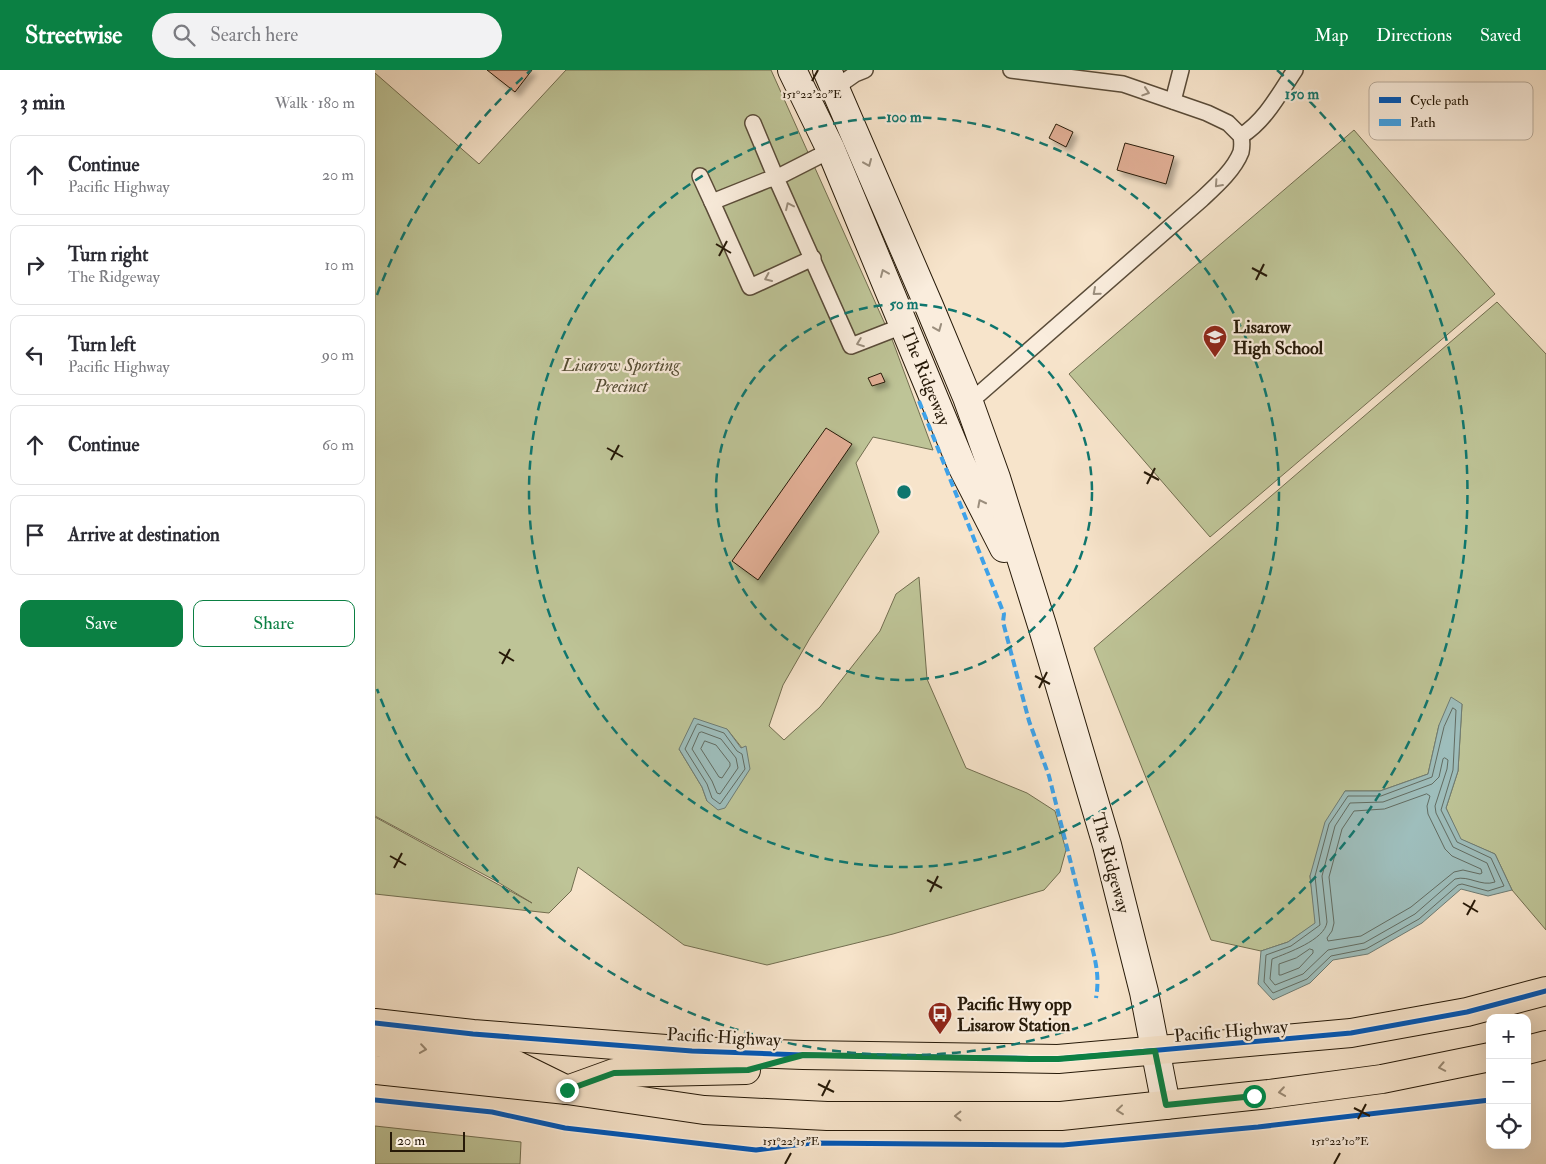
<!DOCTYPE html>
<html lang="en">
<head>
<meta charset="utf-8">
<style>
	body { margin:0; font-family:"IM FELL Double Pica",serif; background:#f2f2f3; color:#2b2b33 }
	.controls { position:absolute; right:15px; bottom:15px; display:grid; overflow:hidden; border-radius:10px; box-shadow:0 5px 20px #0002 }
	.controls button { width:45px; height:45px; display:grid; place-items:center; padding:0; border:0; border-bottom:1px solid #e1e1e2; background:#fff; color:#2b2b33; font:25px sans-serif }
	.scale { position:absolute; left:15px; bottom:12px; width:75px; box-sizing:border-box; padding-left:5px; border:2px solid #261908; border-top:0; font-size:14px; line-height:18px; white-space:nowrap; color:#261908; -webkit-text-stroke:4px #faeddd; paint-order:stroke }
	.stop { position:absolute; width:15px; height:15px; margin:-11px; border:4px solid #0b8043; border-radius:50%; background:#fff }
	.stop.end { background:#0b8043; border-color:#fff; box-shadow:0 1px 5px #0008 }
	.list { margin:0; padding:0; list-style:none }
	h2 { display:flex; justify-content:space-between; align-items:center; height:65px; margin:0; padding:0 20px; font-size:21px }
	h2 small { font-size:16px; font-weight:400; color:#7c7c81 }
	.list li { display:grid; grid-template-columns:32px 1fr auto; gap:15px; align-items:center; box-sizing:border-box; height:80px; margin:0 10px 10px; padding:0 10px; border:1px solid #e1e1e2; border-radius:10px }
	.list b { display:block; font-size:19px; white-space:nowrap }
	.list p { margin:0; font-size:16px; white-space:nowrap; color:#7c7c81 }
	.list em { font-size:16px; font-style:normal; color:#7c7c81 }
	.actions { display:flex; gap:10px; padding:15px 20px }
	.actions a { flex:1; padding:11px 0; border:1px solid #0b8043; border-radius:10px; text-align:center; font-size:18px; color:#0b8043 }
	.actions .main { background:#0b8043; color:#fff }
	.icon { flex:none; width:28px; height:28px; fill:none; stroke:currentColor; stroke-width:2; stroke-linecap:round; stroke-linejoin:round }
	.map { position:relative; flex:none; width:1171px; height:1094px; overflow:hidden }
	header { display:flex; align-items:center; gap:30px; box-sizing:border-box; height:70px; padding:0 25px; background:#0b8043; color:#fff }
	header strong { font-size:24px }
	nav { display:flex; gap:28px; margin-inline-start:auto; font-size:18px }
	.search { width:350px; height:45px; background:#f2f2f3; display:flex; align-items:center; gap:12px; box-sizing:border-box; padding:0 18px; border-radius:28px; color:#7c7c81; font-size:19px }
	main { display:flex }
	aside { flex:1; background:#fff }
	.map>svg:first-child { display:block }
	.green { fill:#bec497; stroke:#726e50; fill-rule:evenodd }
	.water { fill:#9ebebc; stroke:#6e7c74 }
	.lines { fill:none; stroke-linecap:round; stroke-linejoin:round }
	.shore { stroke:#626c62; stroke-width:1 }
	.building { fill:#e2af96; stroke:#261908; filter:url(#shadow) }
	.lane-casing { stroke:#5a4c39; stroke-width:18 }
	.secondary-casing { stroke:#261908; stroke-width:30 }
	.primary-casing { stroke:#261908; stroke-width:30 }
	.lane { stroke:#faeddd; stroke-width:15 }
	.secondary { stroke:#faeddd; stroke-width:28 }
	.primary { stroke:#f7e4cb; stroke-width:28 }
	.quiet { stroke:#3ea2e9; stroke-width:4; stroke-dasharray:8 4; stroke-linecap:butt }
	.cycleway-casing { stroke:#faeddd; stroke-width:8 }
	.cycleway { stroke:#0057b8; stroke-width:5 }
	.oneway { stroke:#9b8e7d }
	.oneway2 { stroke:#998973 }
	.route { stroke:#0b8043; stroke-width:6 }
	.ticks { fill:none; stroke:#261908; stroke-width:2 }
	.ring { fill:none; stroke:#0f766e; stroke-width:2.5; stroke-dasharray:9 6 }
	.labels { text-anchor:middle; stroke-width:4.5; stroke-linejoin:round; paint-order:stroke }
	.poi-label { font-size:18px; font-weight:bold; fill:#261908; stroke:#faeddd; text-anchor:start }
	.park-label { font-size:18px; font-style:italic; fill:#544c33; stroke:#faeddd }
	.street-label { font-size:18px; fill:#261908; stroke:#faeddd }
	.key { fill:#faeddd; stroke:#baad9d; stroke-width:1 }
	.key-label { font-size:14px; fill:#261908 }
	.ticks-label { font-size:12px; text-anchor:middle; fill:#261908; stroke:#faeddd; stroke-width:4.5; stroke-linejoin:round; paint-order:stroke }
	.centre { fill:#0f766e; stroke:#faeddd; stroke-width:2.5 }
	.ring-label { font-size:15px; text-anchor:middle; font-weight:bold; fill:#0f766e; stroke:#faeddd; stroke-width:4.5; stroke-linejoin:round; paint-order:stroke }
</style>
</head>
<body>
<header>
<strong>Streetwise</strong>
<div class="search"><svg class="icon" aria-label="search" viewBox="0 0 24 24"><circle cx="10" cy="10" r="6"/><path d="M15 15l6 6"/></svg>Search here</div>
<nav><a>Map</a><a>Directions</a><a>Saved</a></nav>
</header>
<main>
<aside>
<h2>3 min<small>Walk · 180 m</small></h2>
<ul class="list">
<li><svg class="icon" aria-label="ahead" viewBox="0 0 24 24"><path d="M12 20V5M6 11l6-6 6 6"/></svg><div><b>Continue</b><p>Pacific Highway</p></div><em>20 m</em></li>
<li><svg class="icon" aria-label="right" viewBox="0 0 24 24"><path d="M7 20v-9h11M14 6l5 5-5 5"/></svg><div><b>Turn right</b><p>The Ridgeway</p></div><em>10 m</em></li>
<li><svg class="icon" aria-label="left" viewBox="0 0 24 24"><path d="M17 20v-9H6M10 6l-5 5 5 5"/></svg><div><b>Turn left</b><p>Pacific Highway</p></div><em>90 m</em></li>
<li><svg class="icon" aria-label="ahead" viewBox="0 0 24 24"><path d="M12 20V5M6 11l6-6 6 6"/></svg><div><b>Continue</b></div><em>60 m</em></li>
<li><svg class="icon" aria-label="arrive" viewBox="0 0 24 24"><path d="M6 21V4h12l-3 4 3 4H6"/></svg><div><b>Arrive at destination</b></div></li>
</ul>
<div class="actions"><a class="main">Save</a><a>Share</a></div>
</aside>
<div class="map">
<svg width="1171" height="1094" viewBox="0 0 1171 1094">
	<defs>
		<filter id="shadow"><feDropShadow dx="4.5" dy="4.5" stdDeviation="2.5" flood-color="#0004"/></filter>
	</defs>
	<rect width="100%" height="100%" fill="#f7e4cb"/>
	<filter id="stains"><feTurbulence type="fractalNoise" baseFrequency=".004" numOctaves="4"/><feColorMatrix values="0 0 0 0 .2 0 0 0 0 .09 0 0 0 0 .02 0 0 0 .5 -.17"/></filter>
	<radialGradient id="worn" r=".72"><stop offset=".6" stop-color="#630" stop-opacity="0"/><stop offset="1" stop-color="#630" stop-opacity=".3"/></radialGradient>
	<!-- green -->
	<g class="green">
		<path d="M 191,0 L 396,0 L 518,272 L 558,380 L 498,367 L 481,393 L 504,462 L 435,568 L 408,615 L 394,656 L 409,670 L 445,637 L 505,561 L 521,524 L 544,507 L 552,609 L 591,698 L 652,723 L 680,741 L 691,780 L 685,802 L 669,820 L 518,864 L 392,895 L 309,875 L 203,797 L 196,821 L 174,843 L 0,824 L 0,747 L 157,833 L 121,811 L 0,746 L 0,3 L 104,94 ZM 352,659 L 367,678 L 370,677 L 332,731 L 327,717 L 304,679 Z"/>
		<polygon points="979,60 1120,224 835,467 694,304"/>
		<polygon points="1122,232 1171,284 1171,860 1137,820 1120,784 1085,769 1071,738 1083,701 1087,634 1064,655 1053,704 1005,721 970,721 935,806 941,853 913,872 886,881 836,870 719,578"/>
		<polygon points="0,1056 146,1072 145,1094 0,1094"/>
	</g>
	<!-- water -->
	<g class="water">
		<polygon points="1076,627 1087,634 1083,701 1071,738 1086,769 1120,784 1137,820 1113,826 1086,819 1047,853 993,884 958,890 935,913 898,930 883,914 886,881 913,872 940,853 935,806 950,752 970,721 1005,721 1053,704 1064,655"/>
		<polygon points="319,648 352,659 366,678 371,676 375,699 350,738 343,740 332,731 327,717 304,679"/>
	</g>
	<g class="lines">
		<!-- shore -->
		<g class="shore">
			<polygon points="1078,638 1081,640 1078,700 1066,740 1082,772 1116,788 1129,816 1113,821 1087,814 1083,815 1044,849 991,879 956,886 932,909 898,923 889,912 891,885 916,876 945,855 940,806 954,754 973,726 1006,726 1057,707 1069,657"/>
			<polygon points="323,654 349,663 362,681 367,684 370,699 345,734 337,728 332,714 310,679 321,656"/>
			<polygon points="327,662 346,669 361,688 363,698 345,724 342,723 337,711 317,679 324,663"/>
			<polygon points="330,671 341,675 355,693 355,696 347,708 344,707 326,679"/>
			<path d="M 1070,688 L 1073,690 L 1072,699 L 1060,736 L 1061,743 L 1078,777 L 1112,793 L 1120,812 C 1106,817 1094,805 1080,809 L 1040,844 L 989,873 L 953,880 L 928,904 L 900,915 L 895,909 L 897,889 C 912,883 950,870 952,852 L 947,806 L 960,756 L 975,733 L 1008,732 L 1057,714 L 1064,707 L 1068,689 Z"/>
			<polygon points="1052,724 1055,726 1052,736 1053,744 1070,779 1077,786 1106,799 1107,803 1105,804 1088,800 1079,802 1036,837 986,866 953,871 952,868 957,861 959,853 954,807 967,759 979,741 1009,739"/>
			<polygon points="935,879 938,880 938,883 924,898 906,905 904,905 904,894 921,888"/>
		</g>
	</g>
	<!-- building -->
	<g class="building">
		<polygon points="112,0 157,0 140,22"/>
		<polygon points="681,54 698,62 691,77 674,68"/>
		<polygon points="750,73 799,86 791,114 742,100"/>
		<polygon points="506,303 510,312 497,316 493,308"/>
		<polygon points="451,358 477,374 383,510 357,491"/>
	</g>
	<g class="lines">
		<defs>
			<g id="lane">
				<polyline points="460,18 480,4 490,0"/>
				<polyline points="798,31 806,0"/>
				<polyline points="378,53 401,108 392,110 337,132 375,217 438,188"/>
				<path d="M 866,66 C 891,50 904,24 920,0"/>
				<polyline points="456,80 401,108 476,276 530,255"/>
				<polyline points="325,106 337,132"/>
				<path d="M 592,327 L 603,325 L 827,129 C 841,116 859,100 866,82 C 867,77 867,71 866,66 L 853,53 L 832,43 L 748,14 L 636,0"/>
			</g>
			<g id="secondary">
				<polyline points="417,0 456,80 587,396 629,478"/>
				<polyline points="452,0 554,236 592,327 621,408 667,555 732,775 769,922 791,1035"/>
			</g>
			<g id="primary">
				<polyline points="0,953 98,964 317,981 428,985 683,989 976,963 1092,942 1171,921"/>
				<polyline points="0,972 133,991 192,1020 239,1003 371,1000"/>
				<polyline points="1152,980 1171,975"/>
				<polyline points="0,1000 192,1020 329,1040 452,1046 686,1046 894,1024 1007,1009 1115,987"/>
			</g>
		</defs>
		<!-- lane casing -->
		<use href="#lane" class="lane-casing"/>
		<!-- secondary casing -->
		<use href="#secondary" class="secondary-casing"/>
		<!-- primary casing -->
		<use href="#primary" class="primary-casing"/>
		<!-- lane -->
		<use href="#lane" class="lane"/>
		<!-- secondary -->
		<use href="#secondary" class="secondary"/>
		<!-- primary -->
		<use href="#primary" class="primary"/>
		<!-- quiet -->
		<path class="quiet" d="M 544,331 L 629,544 L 628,552 L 654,651 L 674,706 L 718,881 C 722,897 724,911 721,928"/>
		<defs>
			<g id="cycleway">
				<polyline points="0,953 98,964 317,981 428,985 683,989 976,963 1092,942 1171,921"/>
				<polyline points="0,1030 117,1042 190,1058 381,1080 436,1073 688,1075 883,1057 1115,1030"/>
			</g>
		</defs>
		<!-- cycleway casing -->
		<use href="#cycleway" class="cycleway-casing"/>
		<!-- cycleway -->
		<use href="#cycleway" class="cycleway"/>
	</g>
	<!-- one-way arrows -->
	<defs><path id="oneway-chevron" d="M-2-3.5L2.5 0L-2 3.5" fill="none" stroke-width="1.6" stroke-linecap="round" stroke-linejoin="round" transform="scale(1.25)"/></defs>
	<g class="oneway">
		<use href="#oneway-chevron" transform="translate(771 22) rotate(18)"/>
		<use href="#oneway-chevron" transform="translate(493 93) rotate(67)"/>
		<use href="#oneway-chevron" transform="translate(843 114) rotate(132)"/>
		<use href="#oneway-chevron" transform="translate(414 136) rotate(-115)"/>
		<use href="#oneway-chevron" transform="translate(509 203) rotate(-113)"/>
		<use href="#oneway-chevron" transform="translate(393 208) rotate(156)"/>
		<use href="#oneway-chevron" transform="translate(721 222) rotate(139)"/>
		<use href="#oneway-chevron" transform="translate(563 258) rotate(68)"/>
		<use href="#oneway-chevron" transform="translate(485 273) rotate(159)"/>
		<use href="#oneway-chevron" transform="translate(606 433) rotate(-117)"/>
	</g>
	<g class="oneway2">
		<use href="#oneway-chevron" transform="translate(48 979) rotate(8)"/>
		<use href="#oneway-chevron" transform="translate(1067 997) rotate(169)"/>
		<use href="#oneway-chevron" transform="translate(907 1022) rotate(172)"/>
		<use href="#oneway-chevron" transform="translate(745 1040) rotate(174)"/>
		<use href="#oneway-chevron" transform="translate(583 1046) rotate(-180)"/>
	</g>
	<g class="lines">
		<!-- route -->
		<polyline class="route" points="192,1020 239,1003 373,1000 428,985 655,989 683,989 780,981 791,1035 879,1026"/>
	</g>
	<!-- ticks -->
	<path class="ticks" d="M 437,11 L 443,0M 341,174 L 356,183M 344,186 L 352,171M 877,198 L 892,206M 881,210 L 889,194M 232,378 L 248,387M 236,390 L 244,375M 769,402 L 784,410M 772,414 L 780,398M 124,582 L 139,591M 127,594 L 135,579M 660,606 L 675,614M 664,618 L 672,602M 15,786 L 31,795M 19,798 L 27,783M 552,810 L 567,818M 555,822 L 563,806M 1088,833 L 1103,842M 1092,845 L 1100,830M 443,1014 L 459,1022M 447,1026 L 455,1010M 979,1038 L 995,1046M 983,1049 L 991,1034M 410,1094 L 416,1083M 959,1094 L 965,1083"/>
	<!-- distance rings -->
	<g class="ring">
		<circle cx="529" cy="422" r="188"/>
		<circle cx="529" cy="422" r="375"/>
		<path d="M2 225A563 563 0 0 1 156 0M902 0A563 563 0 1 1 2 619"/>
	</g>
	<!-- icons -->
	<defs>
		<symbol id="school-pin" viewBox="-11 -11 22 30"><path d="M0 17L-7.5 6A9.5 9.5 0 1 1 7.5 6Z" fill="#8f2418" stroke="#faeddd"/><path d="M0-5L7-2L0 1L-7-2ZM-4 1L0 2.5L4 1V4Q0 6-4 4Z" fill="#fff"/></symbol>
		<symbol id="bus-pin" viewBox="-11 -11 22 30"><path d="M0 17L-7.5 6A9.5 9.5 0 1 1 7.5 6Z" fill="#8f2418" stroke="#faeddd"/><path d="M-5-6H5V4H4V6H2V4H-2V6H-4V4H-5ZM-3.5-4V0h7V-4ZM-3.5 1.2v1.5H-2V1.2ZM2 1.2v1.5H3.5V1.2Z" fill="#fff"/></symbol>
	</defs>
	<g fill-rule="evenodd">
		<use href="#school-pin" x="826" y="253" width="28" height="38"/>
		<use href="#bus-pin" x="551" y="930" width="28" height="38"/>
	</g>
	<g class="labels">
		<!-- poi labels -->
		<g class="poi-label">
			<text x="858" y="263">Lisarow<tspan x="858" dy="21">High School</tspan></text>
			<text x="582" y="940">Pacific Hwy opp<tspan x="582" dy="21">Lisarow Station</tspan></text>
		</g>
		<!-- park labels -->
		<g class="park-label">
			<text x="246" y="301">Lisarow Sporting<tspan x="246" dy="21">Precinct</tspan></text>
		</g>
		<!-- street labels -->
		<g class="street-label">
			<text transform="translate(551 307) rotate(68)" y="6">The Ridgeway</text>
			<text transform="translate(736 793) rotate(75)" y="6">The Ridgeway</text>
			<text transform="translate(856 961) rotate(-5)" y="6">Pacific Highway</text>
			<text transform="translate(349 967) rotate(3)" y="6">Pacific Highway</text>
		</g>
	</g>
	<!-- legend -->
	<rect x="994" y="12" width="164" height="58" rx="8" class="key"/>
	<rect x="1004" y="27" width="22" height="6" fill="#0057b8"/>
	<rect x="1004" y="49" width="22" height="7" fill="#3ea2e9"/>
	<g class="key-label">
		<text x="1035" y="35">Cycle path</text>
		<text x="1035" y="57">Path</text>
	</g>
	<g class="ticks-label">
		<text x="437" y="28">151°22'20"E</text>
		<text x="416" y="1075">151°22'15"E</text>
		<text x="965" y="1075">151°22'10"E</text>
	</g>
	<circle cx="529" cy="422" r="8" class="centre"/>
	<g class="ring-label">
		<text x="927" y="29">150 m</text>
		<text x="529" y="52">100 m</text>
		<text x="529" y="239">50 m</text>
	</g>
	<rect width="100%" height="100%" filter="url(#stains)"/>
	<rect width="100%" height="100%" fill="url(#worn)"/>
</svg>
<div class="controls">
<button>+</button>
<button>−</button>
<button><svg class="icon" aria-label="locate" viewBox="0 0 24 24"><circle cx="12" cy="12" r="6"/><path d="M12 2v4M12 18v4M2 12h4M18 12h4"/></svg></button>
</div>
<div class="scale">20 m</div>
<div class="stop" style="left:879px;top:1026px"></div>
<div class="stop end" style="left:192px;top:1020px"></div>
</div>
</main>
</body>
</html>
